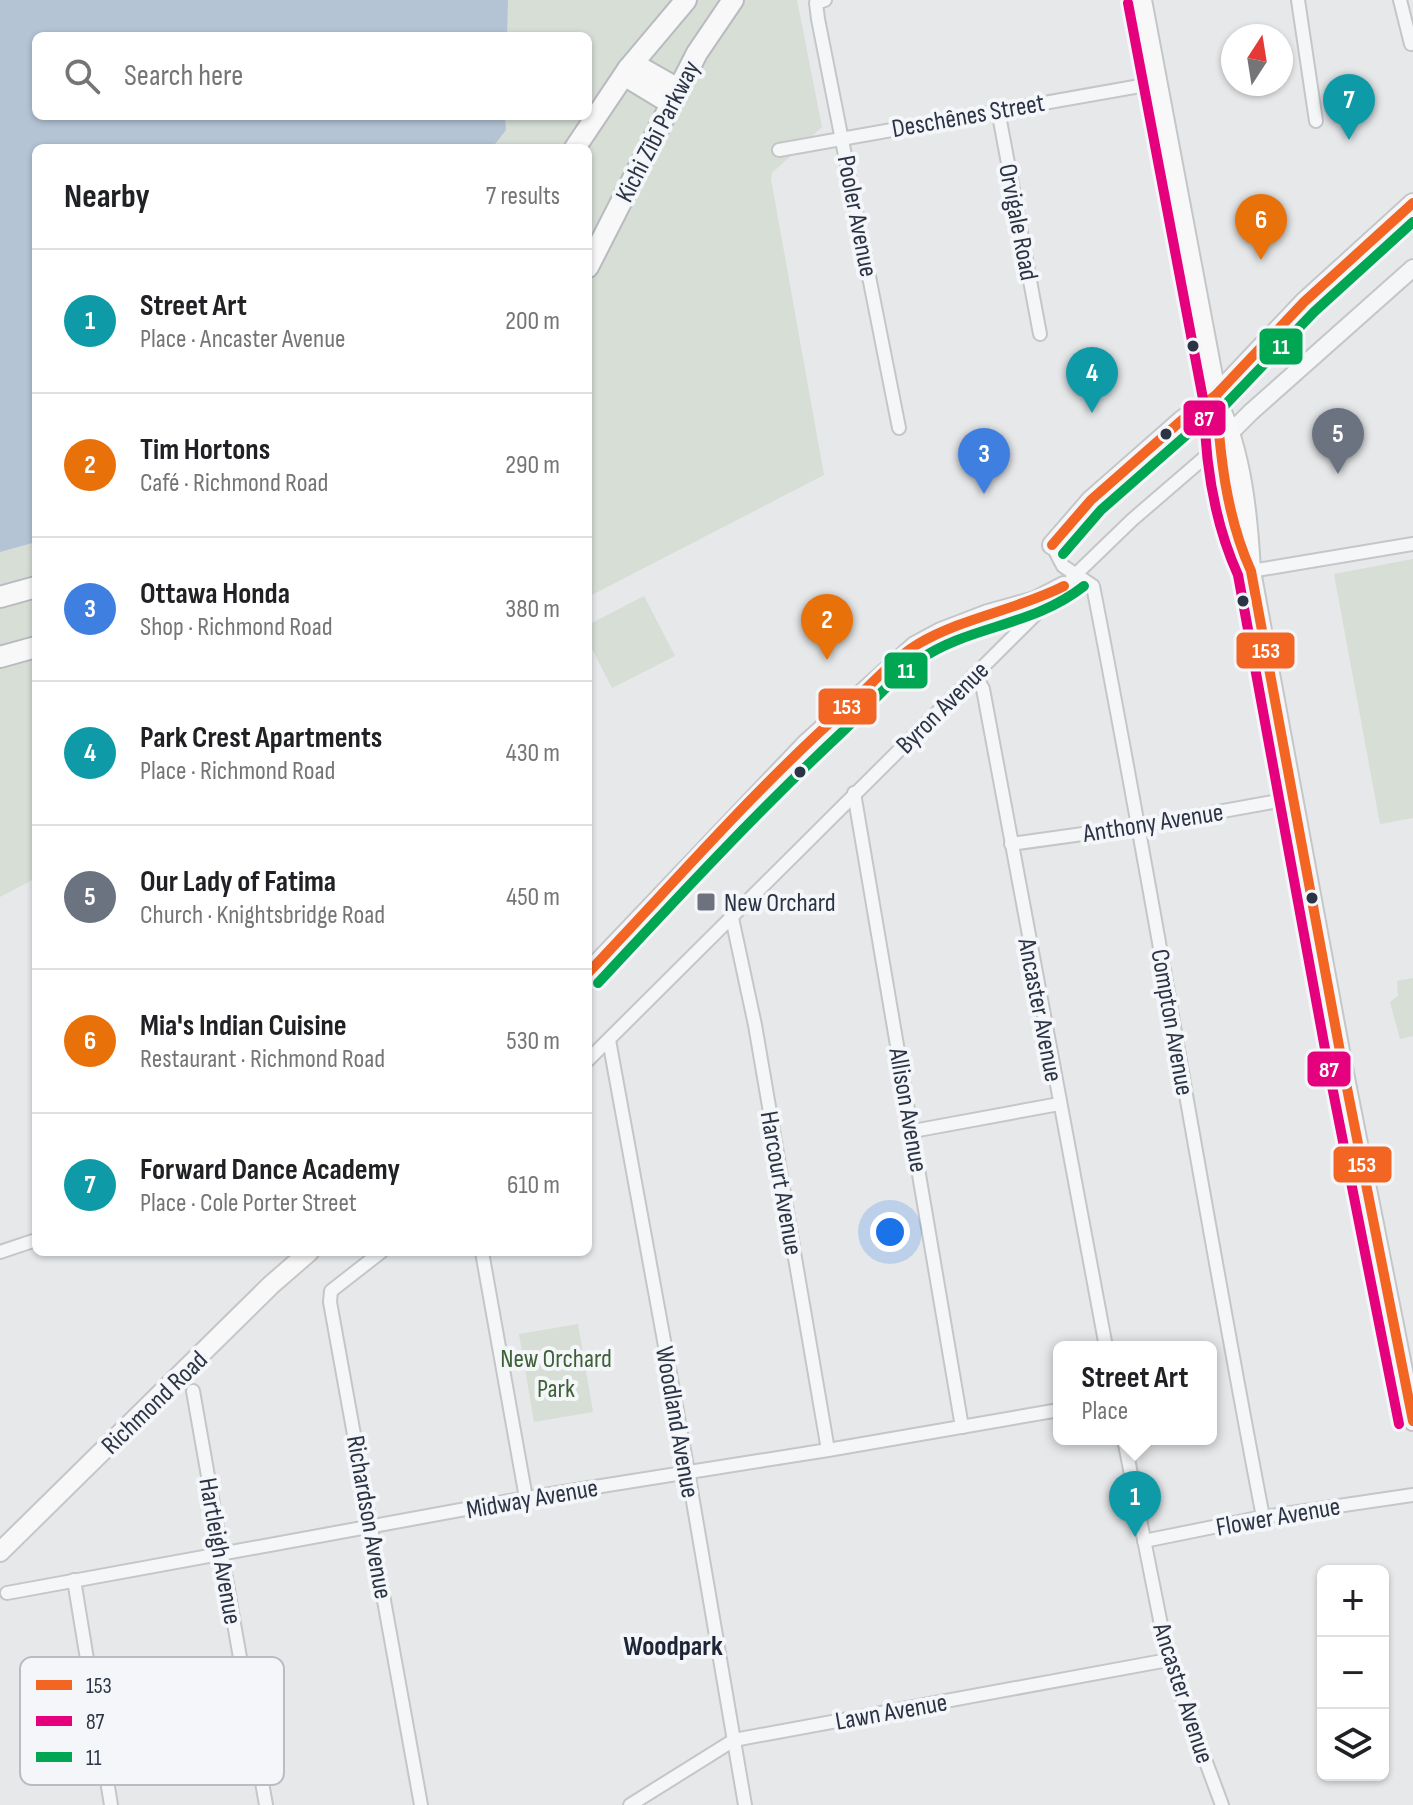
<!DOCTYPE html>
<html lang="en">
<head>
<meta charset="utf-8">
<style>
	body { margin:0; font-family:"Sofia Sans Condensed",sans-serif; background:#f2f2f2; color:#202124 }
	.controls { position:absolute; right:24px; bottom:24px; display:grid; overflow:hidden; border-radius:12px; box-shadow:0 2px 6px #0004 }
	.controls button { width:72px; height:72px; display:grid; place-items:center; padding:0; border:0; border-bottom:2px solid #e0e0e0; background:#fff; color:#202124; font:40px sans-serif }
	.compass { position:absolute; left:1221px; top:24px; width:72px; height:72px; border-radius:50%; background:#fff; box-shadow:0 2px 6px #0004; rotate:12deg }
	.you { position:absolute; left:890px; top:1232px; width:28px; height:28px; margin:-20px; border:6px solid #fff; border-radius:50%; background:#1a73e8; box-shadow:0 0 0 12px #1a73e833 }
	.badge { display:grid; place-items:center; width:52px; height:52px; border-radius:50%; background:#2563eb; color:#fff; font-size:26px; font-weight:700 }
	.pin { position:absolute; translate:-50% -66px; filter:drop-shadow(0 2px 4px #0008) }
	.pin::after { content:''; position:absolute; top:42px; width:28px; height:24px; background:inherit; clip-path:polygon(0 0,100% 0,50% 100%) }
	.popup { position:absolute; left:1053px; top:1341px; width:164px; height:104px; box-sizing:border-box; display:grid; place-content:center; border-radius:12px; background:#fff; filter:drop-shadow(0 2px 6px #0005); font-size:26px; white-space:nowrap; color:#757577 }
	.popup b { font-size:30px; color:#202124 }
	.popup::after { content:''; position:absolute; left:50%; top:100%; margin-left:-16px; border:16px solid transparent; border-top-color:#fff }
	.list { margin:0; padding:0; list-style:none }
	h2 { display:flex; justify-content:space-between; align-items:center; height:104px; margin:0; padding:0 32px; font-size:34px }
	h2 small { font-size:26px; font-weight:400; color:#757577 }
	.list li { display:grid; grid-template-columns:52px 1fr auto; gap:24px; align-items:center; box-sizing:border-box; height:144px; padding:0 32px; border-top:2px solid #e0e0e0 }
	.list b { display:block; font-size:30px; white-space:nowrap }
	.list p { margin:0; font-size:26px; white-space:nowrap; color:#757577 }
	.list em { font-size:26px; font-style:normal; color:#757577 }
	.icon { flex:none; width:44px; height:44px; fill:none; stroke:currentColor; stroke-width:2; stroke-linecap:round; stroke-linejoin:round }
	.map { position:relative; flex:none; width:1413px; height:1805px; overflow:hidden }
	.search { position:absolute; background:#fff; box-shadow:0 2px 6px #0004; left:32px; top:32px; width:560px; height:88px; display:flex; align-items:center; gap:20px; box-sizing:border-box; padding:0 28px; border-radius:12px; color:#757577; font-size:30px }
	.panel { position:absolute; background:#fff; box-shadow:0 2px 6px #0004; left:32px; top:144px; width:560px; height:1112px; border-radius:12px }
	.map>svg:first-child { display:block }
	.green { fill:#d6ded6 }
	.water { fill:#b4c4d5 }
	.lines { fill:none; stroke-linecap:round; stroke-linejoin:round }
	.minor-casing { stroke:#c4c6c8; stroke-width:16 }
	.tertiary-casing { stroke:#c4c6c8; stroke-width:20 }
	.secondary-casing { stroke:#c4c6c8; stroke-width:22 }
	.trunk-casing { stroke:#b8bbbf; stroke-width:24 }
	.minor { stroke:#f5f6f7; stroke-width:12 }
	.tertiary { stroke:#f5f6f7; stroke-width:16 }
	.secondary { stroke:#f8f8f8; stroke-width:18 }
	.trunk { stroke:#f8f8f8; stroke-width:20 }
	.bus-1-casing { stroke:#f4f6f9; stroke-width:16 }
	.bus-2-casing { stroke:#f4f6f9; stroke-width:16 }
	.bus-3-casing { stroke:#f4f6f9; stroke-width:16 }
	.bus-1 { stroke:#f26522; stroke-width:10 }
	.bus-2 { stroke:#e5007d; stroke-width:10 }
	.bus-3 { stroke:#00a651; stroke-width:10 }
	.bus-dot { fill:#2b3445; stroke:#f4f6f9; stroke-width:3 }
	.poi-dot { fill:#6c737f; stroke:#f4f6f9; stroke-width:3 }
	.labels { text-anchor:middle; stroke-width:8; stroke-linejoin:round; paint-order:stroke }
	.street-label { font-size:26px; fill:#2b3445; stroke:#f4f6f9 }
	.poi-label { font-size:26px; fill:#2b3445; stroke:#f4f6f9; text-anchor:start }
	.park-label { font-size:26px; fill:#3f6138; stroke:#f4f6f9 }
	.neighbourhood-label { font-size:28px; font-weight:bold; fill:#1d2536; stroke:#f4f6f9 }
	.key { fill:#f4f6f9; stroke:#b8bcc3; stroke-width:2 }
	.key-label { font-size:22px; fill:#2b3445 }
	.line-badge { stroke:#f4f6f9; stroke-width:3 }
	.badge-label { font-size:22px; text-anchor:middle; font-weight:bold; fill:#fff }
</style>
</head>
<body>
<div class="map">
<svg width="1413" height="1805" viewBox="0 0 1413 1805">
	<rect width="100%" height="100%" fill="#e6e8ea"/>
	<!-- green -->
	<g class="green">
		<polygon points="501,0 797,0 822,127 772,173 771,179 824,475 588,597 588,148 489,148 501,116 588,116 588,36 503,36"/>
		<polygon points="36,539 36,878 0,897 0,551"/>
		<polygon points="1413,559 1413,818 1380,824 1334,574"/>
		<polygon points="644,596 675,656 612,688 588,641 588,625"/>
		<polygon points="1413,978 1413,1036 1400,1039 1390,1002 1398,996 1397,981"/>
		<polygon points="578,1324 593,1412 534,1422 519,1334"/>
	</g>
	<!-- water -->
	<polygon class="water" points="0,0 508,0 507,36 36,36 36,116 505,116 506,130 492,148 36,148 36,542 0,552"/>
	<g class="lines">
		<defs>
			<g id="minor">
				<polyline points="825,0 816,3 818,19 899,428"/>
				<polyline points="1298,0 1316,121"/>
				<polyline points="1400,0 1411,44"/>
				<polyline points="998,110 1040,334"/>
				<polyline points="779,150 1157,83"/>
				<path d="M 1052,545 L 1063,566 L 1093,586 C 1154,896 1203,1207 1263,1517"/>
				<polyline points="1251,571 1413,544"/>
				<polyline points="1072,578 1132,520 1219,445"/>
				<polyline points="975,675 983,689 1106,1347"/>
				<polyline points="854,793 962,1427"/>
				<polyline points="1011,844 1140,826 1295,798"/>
				<polyline points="732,918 755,1025 828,1450"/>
				<polyline points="609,1040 688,1472 745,1805"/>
				<polyline points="588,1060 1053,597"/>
				<polyline points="913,1131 1059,1104"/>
				<polyline points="0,1252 36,1240"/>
				<polyline points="381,1252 331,1291 330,1302 421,1805"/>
				<polyline points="482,1252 526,1498"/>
				<polyline points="193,1391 266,1805"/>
				<polyline points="1124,1439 1168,1660 1222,1805"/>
				<polyline points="1144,1541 1263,1517 1413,1495"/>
				<polyline points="74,1580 111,1805"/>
				<polyline points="7,1593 526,1498 828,1450 1059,1410"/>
				<polyline points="630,1805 734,1740 1168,1660"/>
			</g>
			<polyline id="tertiary" points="1222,441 1251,412 1413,268"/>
			<g id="secondary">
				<path d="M 1142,0 L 1218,403 C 1218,453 1226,516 1247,561"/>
				<path d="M 1218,403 C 1242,453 1248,515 1251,571 L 1344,1073 L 1413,1421"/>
				<polyline points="1052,545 1091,500 1182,420 1216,395 1304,302 1413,203"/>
				<polyline points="588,973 806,744 915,646 941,632 988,614 1035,601 1064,586"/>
				<polyline points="0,1552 271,1285 309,1252"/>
			</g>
			<g id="trunk">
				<polyline points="670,103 632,80 628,69 641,68 678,89"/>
				<polyline points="575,148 628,69 686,0"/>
				<polyline points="588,267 697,53 733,0"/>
				<polyline points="0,597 36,587"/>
				<polyline points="0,657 36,647"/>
			</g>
		</defs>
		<!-- minor casing -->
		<use href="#minor" class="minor-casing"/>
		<!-- tertiary casing -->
		<use href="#tertiary" class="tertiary-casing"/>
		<!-- secondary casing -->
		<use href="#secondary" class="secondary-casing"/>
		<!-- trunk casing -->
		<use href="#trunk" class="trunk-casing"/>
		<!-- minor -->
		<use href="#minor" class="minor"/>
		<!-- tertiary -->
		<use href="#tertiary" class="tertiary"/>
		<!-- secondary -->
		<use href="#secondary" class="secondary"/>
		<!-- trunk -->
		<use href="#trunk" class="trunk"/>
		<defs>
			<g id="bus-1">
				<path d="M 1216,395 C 1220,455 1226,516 1251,571 L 1344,1073 L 1413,1421"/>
				<polyline points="1052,545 1091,500 1182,420 1216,395 1304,302 1413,203"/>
				<path d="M 588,973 C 673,884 754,790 846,708 C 868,688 893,659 918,644 C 964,617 1017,610 1064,586"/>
			</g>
			<path id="bus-2" d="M 1128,3 L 1204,404 C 1205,462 1214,522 1238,575 L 1330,1076 L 1399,1424"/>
			<g id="bus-3">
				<polyline points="1063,554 1101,510 1191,431 1225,405 1314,312 1413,222"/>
				<path d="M 598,983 C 677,898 755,814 839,735 C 866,710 889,681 919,660 C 970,625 1032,627 1084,586"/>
			</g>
		</defs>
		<!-- bus-1 casing -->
		<use href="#bus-1" class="bus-1-casing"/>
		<!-- bus-2 casing -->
		<use href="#bus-2" class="bus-2-casing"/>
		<!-- bus-3 casing -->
		<use href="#bus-3" class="bus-3-casing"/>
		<!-- bus-1 -->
		<use href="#bus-1" class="bus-1"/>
		<!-- bus-2 -->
		<use href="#bus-2" class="bus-2"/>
		<!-- bus-3 -->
		<use href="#bus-3" class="bus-3"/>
	</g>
	<!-- markers -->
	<g class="bus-dot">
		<circle cx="1193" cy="346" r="7"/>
		<circle cx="1166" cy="434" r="7"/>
		<circle cx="1243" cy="601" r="7"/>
		<circle cx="800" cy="772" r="7"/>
		<circle cx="1312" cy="898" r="7"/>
	</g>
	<rect class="poi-dot" x="696" y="892" width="20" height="20" rx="4"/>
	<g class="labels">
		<!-- street labels -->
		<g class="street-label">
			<text transform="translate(968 115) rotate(-10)" y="9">Deschênes Street</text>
			<text transform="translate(657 131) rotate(-63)" y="9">Kichi Zībī Parkway</text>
			<text transform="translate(858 216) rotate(79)" y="9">Pooler Avenue</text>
			<text transform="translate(1019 222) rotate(79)" y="9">Orvigale Road</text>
			<text transform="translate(942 707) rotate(-45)" y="9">Byron Avenue</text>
			<text transform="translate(1153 822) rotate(-9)" y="9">Anthony Avenue</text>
			<text transform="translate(1041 1010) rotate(79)" y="9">Ancaster Avenue</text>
			<text transform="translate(1173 1022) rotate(80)" y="9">Compton Avenue</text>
			<text transform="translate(909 1110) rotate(80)" y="9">Allison Avenue</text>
			<text transform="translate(782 1183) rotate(80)" y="9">Harcourt Avenue</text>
			<text transform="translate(154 1402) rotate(-44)" y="9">Richmond Road</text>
			<text transform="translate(678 1422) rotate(80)" y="9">Woodland Avenue</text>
			<text transform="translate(532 1498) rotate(-10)" y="9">Midway Avenue</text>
			<text transform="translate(1278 1516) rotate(-10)" y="9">Flower Avenue</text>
			<text transform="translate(370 1517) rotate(80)" y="9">Richardson Avenue</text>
			<text transform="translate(221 1551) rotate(80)" y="9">Hartleigh Avenue</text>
			<text transform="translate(1184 1693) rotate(72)" y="9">Ancaster Avenue</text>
			<text transform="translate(891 1711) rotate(-10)" y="9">Lawn Avenue</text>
		</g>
		<!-- poi labels -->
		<g class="poi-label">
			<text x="724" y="911">New Orchard</text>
		</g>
		<!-- park labels -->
		<g class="park-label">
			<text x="556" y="1367">New Orchard<tspan x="556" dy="30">Park</tspan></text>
		</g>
		<!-- neighbourhood labels -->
		<g class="neighbourhood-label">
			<text x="673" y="1655">Woodpark</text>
		</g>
	</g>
	<!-- legend -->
	<rect x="20" y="1657" width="264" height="128" rx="12" class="key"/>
	<rect x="36" y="1680" width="36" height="10" fill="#f26522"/>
	<rect x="36" y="1716" width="36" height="10" fill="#e5007d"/>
	<rect x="36" y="1752" width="36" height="10" fill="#00a651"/>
	<g class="key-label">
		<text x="86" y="1693">153</text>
		<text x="86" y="1729">87</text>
		<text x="86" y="1765">11</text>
	</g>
	<g class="line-badge">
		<rect x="1258" y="327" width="46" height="39" rx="8" fill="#00a651"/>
		<rect x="1182" y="399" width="45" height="38" rx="8" fill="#e5007d"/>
		<rect x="1235" y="631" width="61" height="39" rx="8" fill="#f26522"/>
		<rect x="883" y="651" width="46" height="39" rx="8" fill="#00a651"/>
		<rect x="817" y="687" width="61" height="39" rx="8" fill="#f26522"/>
		<rect x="1306" y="1050" width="46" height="38" rx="8" fill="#e5007d"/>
		<rect x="1332" y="1145" width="61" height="39" rx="8" fill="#f26522"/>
	</g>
	<g class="badge-label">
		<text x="1281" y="354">11</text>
		<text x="1204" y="426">87</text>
		<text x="1266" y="658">153</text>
		<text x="906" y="678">11</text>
		<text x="847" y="714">153</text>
		<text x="1329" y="1077">87</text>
		<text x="1362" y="1172">153</text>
	</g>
</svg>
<div class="controls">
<button>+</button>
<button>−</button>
<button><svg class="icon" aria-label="layers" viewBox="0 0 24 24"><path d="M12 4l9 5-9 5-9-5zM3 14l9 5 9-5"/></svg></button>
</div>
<svg class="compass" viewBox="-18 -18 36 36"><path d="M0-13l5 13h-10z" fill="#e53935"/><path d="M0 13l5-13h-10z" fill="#757577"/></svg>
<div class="you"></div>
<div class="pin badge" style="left:1135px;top:1537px;background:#0f9aa8">1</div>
<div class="popup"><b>Street Art</b>Place</div>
<div class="pin badge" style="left:827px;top:660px;background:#e8710a">2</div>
<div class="pin badge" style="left:984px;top:494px;background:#3f7fe0">3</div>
<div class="pin badge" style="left:1092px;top:413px;background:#0f9aa8">4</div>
<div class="pin badge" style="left:1338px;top:474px;background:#6b7280">5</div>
<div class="pin badge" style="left:1261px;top:260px;background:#e8710a">6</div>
<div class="pin badge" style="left:1349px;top:140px;background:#0f9aa8">7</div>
<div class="search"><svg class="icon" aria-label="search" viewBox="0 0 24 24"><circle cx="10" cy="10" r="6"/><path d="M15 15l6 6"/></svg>Search here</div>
<section class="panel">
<h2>Nearby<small>7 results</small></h2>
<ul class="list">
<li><span class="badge" style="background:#0f9aa8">1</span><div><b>Street Art</b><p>Place · Ancaster Avenue</p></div><em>200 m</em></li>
<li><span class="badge" style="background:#e8710a">2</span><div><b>Tim Hortons</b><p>Café · Richmond Road</p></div><em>290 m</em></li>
<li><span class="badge" style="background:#3f7fe0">3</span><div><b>Ottawa Honda</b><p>Shop · Richmond Road</p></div><em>380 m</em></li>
<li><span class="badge" style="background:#0f9aa8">4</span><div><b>Park Crest Apartments</b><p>Place · Richmond Road</p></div><em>430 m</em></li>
<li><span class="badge" style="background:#6b7280">5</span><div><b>Our Lady of Fatima</b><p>Church · Knightsbridge Road</p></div><em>450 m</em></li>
<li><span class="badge" style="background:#e8710a">6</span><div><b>Mia's Indian Cuisine</b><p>Restaurant · Richmond Road</p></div><em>530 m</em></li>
<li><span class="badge" style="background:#0f9aa8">7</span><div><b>Forward Dance Academy</b><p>Place · Cole Porter Street</p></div><em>610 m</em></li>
</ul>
</section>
</div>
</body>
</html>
